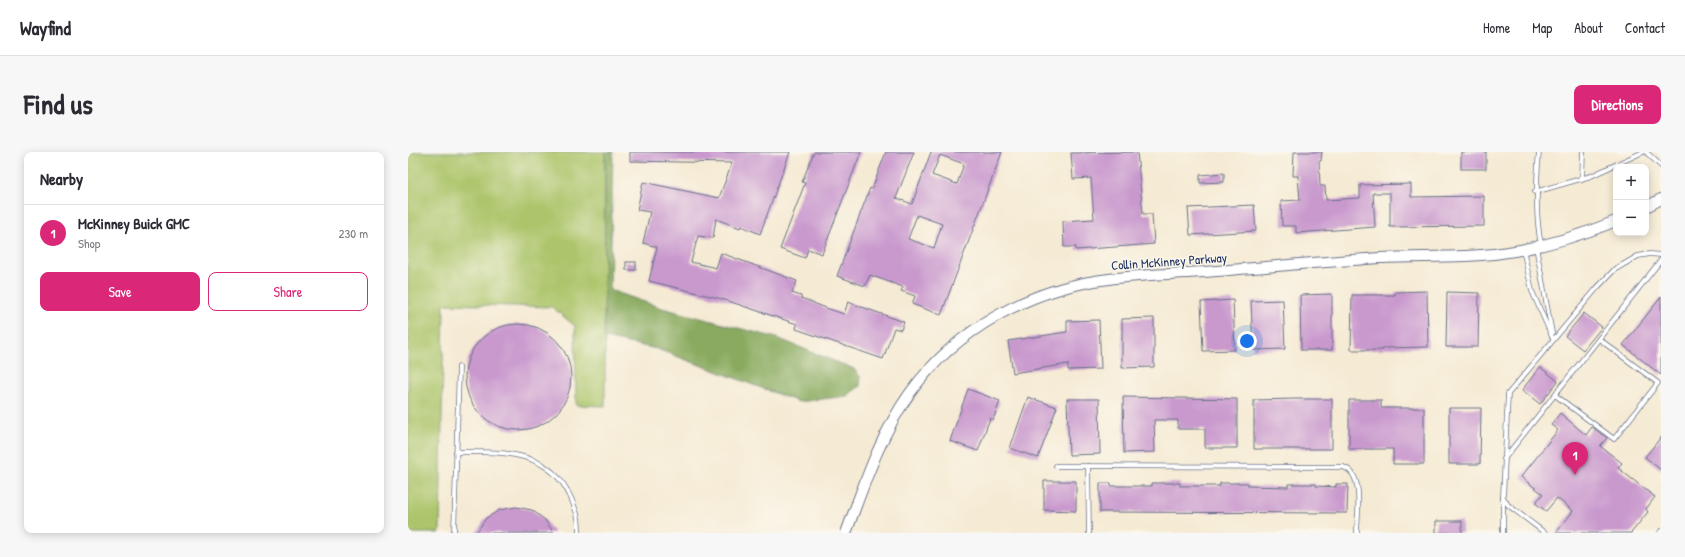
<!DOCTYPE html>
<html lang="en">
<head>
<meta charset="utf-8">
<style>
	body { margin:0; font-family:"Patrick Hand",sans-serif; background:#f7f7f7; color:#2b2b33 }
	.controls { position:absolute; right:12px; top:12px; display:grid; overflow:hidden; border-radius:8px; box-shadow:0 2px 10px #0003 }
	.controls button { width:36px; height:36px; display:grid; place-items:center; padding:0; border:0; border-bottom:1px solid #e1e1e2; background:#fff; color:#2b2b33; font:20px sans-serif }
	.you { position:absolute; left:839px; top:189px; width:14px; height:14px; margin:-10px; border:3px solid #fff; border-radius:50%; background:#1a73e8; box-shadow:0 0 0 6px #1a73e833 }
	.badge { display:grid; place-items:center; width:26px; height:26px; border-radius:50%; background:#db2777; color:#fff; font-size:13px; font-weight:700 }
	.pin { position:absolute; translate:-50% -33px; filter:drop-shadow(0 1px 2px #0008) }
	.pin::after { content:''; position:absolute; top:21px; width:14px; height:12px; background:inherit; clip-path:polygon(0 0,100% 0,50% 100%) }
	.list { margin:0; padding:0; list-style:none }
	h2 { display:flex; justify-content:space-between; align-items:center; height:52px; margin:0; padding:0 16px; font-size:17px }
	h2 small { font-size:13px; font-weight:400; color:#7c7c81 }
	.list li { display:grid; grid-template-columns:26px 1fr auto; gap:12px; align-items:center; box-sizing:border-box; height:56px; padding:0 16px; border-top:1px solid #e1e1e2 }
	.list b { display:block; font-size:15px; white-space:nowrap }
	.list p { margin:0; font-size:13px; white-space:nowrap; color:#7c7c81 }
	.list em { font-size:13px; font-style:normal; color:#7c7c81 }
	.actions { display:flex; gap:8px; padding:12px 16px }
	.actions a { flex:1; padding:9px 0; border:1px solid #db2777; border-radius:8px; text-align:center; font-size:14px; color:#db2777 }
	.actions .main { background:#db2777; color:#fff }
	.map { position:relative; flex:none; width:1253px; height:381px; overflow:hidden; border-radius:8px }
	header { display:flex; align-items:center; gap:24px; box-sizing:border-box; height:56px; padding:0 20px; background:#fff; border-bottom:1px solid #e1e1e2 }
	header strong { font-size:19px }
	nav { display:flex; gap:22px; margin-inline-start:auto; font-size:14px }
	.intro { display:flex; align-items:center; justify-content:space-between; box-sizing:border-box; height:96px; padding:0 24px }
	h1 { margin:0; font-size:28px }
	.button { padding:10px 18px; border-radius:8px; background:#db2777; color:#fff; font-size:14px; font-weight:700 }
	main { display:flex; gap:24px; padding:0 24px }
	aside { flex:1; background:#fff; border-radius:8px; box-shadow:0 2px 10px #0003 }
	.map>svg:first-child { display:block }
	.green { fill:#acc56a; stroke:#647a64 }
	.forest { fill:#89aa5e; stroke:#526c5e }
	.building { fill:#c999ce; fill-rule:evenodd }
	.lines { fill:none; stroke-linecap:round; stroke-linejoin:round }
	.service-casing { stroke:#677087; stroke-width:5.5 }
	.tertiary-casing { stroke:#677087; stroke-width:12 }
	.service { stroke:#fff; stroke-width:4 }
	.tertiary { stroke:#fff; stroke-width:10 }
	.labels { text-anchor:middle; stroke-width:3; stroke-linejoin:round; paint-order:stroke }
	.street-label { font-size:13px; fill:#1b2f5e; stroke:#fbf7ec }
</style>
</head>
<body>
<header>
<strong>Wayfind</strong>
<nav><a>Home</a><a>Map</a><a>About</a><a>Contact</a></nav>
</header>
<div class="intro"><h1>Find us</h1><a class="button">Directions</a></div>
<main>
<aside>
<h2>Nearby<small></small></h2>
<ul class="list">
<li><span class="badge">1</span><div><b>McKinney Buick GMC</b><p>Shop</p></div><em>230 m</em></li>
</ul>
<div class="actions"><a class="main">Save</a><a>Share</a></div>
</aside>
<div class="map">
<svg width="1253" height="381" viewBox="0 0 1253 381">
	<rect width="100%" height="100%" fill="#fbf7ec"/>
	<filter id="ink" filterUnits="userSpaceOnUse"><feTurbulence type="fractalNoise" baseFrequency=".025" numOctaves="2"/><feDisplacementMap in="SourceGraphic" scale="8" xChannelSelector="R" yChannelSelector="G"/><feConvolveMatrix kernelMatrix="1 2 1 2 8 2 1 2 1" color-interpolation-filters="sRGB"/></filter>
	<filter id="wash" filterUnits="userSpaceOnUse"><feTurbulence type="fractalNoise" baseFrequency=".012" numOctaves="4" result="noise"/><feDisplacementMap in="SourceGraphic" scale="16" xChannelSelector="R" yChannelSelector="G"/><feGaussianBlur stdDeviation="0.9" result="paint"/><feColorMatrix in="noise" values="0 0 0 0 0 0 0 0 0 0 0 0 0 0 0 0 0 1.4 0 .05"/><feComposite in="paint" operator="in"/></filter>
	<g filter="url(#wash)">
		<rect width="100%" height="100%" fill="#f5ead3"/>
		<!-- green -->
		<polygon class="green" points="0,0 197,0 197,254 168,253 167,174 144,155 36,152 32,381 0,381"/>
		<!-- forest -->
		<polygon class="forest" points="197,0 205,0 202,138 254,156 369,186 446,217 453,226 452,234 439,244 391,250 249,197 196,186"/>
		<g id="blocks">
			<!-- building -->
			<g class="building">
				<polygon points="222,0 382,0 352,82 333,74 332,76 308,67 305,86 290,84 283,110 308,116 313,101 389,129 384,141 393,144 393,146 418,156 436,162 440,150 496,170 493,178 486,176 475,207 388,177 389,172 314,147 241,129 249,95 235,91 242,60 229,58 235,30 311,46 324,11 222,9"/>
				<polygon points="406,0 453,0 414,102 400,97 397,106 372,97 397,31 394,30"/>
				<path d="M 478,0 L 506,0 L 488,46 L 504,52 L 523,0 L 594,0 L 533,163 L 504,152 L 507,144 L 493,139 L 495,135 L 462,123 L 457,134 L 429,124 L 462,36 L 464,37 ZM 532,3 L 556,12 L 549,32 L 524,23 ZM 509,63 L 534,72 L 526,96 L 500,87 Z"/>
				<polygon points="729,0 735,62 744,62 746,92 668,98 668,95 656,95 655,69 686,67 683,26 665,27 663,1"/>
				<polygon points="886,0 914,0 913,9 911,9 912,34 917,34 918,48 952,46 952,33 1003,32 1003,45 1076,44 1076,74 982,75 982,41 965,41 967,75 888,81 888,74 874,74 873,49 892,48 890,24 885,24"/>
				<rect x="1053" y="0" width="25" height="17"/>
				<polygon points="816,21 816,30 792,31 792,23"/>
				<polygon points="846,53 848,79 782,83 780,56"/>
				<rect x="218" y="110" width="10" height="8"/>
				<polygon points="1019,139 1020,195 975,196 975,198 943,198 944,143 987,143 987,140"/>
				<polygon points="1039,140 1071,141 1070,195 1038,195"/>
				<polygon points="924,142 924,198 893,198 892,143"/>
				<polygon points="1253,145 1253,223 1215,193"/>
				<polygon points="825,148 827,198 795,199 793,150"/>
				<polygon points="875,148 877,197 845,198 843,149"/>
				<polygon points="1176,161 1194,175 1175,198 1157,184"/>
				<polygon points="746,166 746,215 714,216 714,167"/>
				<polygon points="691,168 693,217 660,218 660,212 605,221 600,189 659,180 659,169"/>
				<circle cx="110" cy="225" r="53"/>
				<polygon points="1132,215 1150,229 1132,252 1114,238"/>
				<polygon points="560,237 592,249 585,268 582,266 570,299 542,289"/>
				<polygon points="620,245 649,255 630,306 602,296"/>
				<polygon points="715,245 829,247 829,296 797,296 797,277 770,277 770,268 746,268 747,300 716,301"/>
				<polygon points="659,247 691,247 692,302 661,303"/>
				<polygon points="886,247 924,247 924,297 846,297 846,248"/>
				<polygon points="941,248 973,248 973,256 1016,256 1016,312 985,312 985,297 941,297"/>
				<polygon points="1041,256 1073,256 1072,312 1041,312"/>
				<polygon points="1152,261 1178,283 1184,275 1199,286 1192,294 1214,311 1210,316 1247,345 1238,357 1240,360 1223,381 1148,381 1165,359 1149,346 1138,359 1127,351 1135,342 1113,325 1150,278 1143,273"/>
				<polygon points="1253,285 1253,318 1237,305"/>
				<polygon points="636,329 668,329 668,359 636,358"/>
				<polygon points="692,331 703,331 703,334 744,334 744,331 772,331 772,334 812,334 812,331 840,331 840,334 880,335 880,332 908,332 908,334 928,335 928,332 940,332 939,361 692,360"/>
				<polygon points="108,355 124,358 137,368 146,381 68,381 78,366 92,358"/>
				<rect x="1028" y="369" width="26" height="12"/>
			</g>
		</g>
	</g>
	<g filter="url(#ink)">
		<use href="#blocks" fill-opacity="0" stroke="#677087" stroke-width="1"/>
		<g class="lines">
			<defs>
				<g id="service">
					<path d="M 1131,0 C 1128,32 1127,62 1133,93"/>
					<polyline points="1238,0 1253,14"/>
					<polyline points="1174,27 1175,0"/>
					<polyline points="1127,40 1183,24 1235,0"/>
					<polyline points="1128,95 1144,181"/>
					<polyline points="1115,97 1124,139 1145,187"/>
					<polyline points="1147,243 1206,287 1250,231 1191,187"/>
					<path d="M 48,300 C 93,300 142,297 163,346 C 169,361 171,364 171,381"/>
					<polyline points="1096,307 1253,108"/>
					<path d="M 648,314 L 935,315 C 957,321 949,363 949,381"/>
					<polyline points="680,314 681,381"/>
					<polyline points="46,381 51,215"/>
					<polyline points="1095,381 1095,346"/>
					<polyline points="1137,381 1100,353 1095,345 1100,242 1189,136 1206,118 1230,104 1242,102 1253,103"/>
					<polyline points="1252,381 1253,379"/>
				</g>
				<g id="tertiary">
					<polyline points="1238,55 1253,47"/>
					<path d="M 438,381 C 456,333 472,283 502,241 C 548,177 623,136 701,127 C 732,123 764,122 796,120 C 855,115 914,110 972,106 C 1010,104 1048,106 1086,102 C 1128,97 1169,85 1208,69"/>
				</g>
			</defs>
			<!-- service casing -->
			<use href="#service" class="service-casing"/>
			<!-- tertiary casing -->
			<use href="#tertiary" class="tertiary-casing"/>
			<!-- service -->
			<use href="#service" class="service"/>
			<!-- tertiary -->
			<use href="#tertiary" class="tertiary"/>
		</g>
	</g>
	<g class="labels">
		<!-- street labels -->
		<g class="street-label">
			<text transform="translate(761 109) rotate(-4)" y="5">Collin McKinney Parkway</text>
		</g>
	</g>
</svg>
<div class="controls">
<button>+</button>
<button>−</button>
</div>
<div class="you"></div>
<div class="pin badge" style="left:1167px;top:323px">1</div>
</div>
</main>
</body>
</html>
